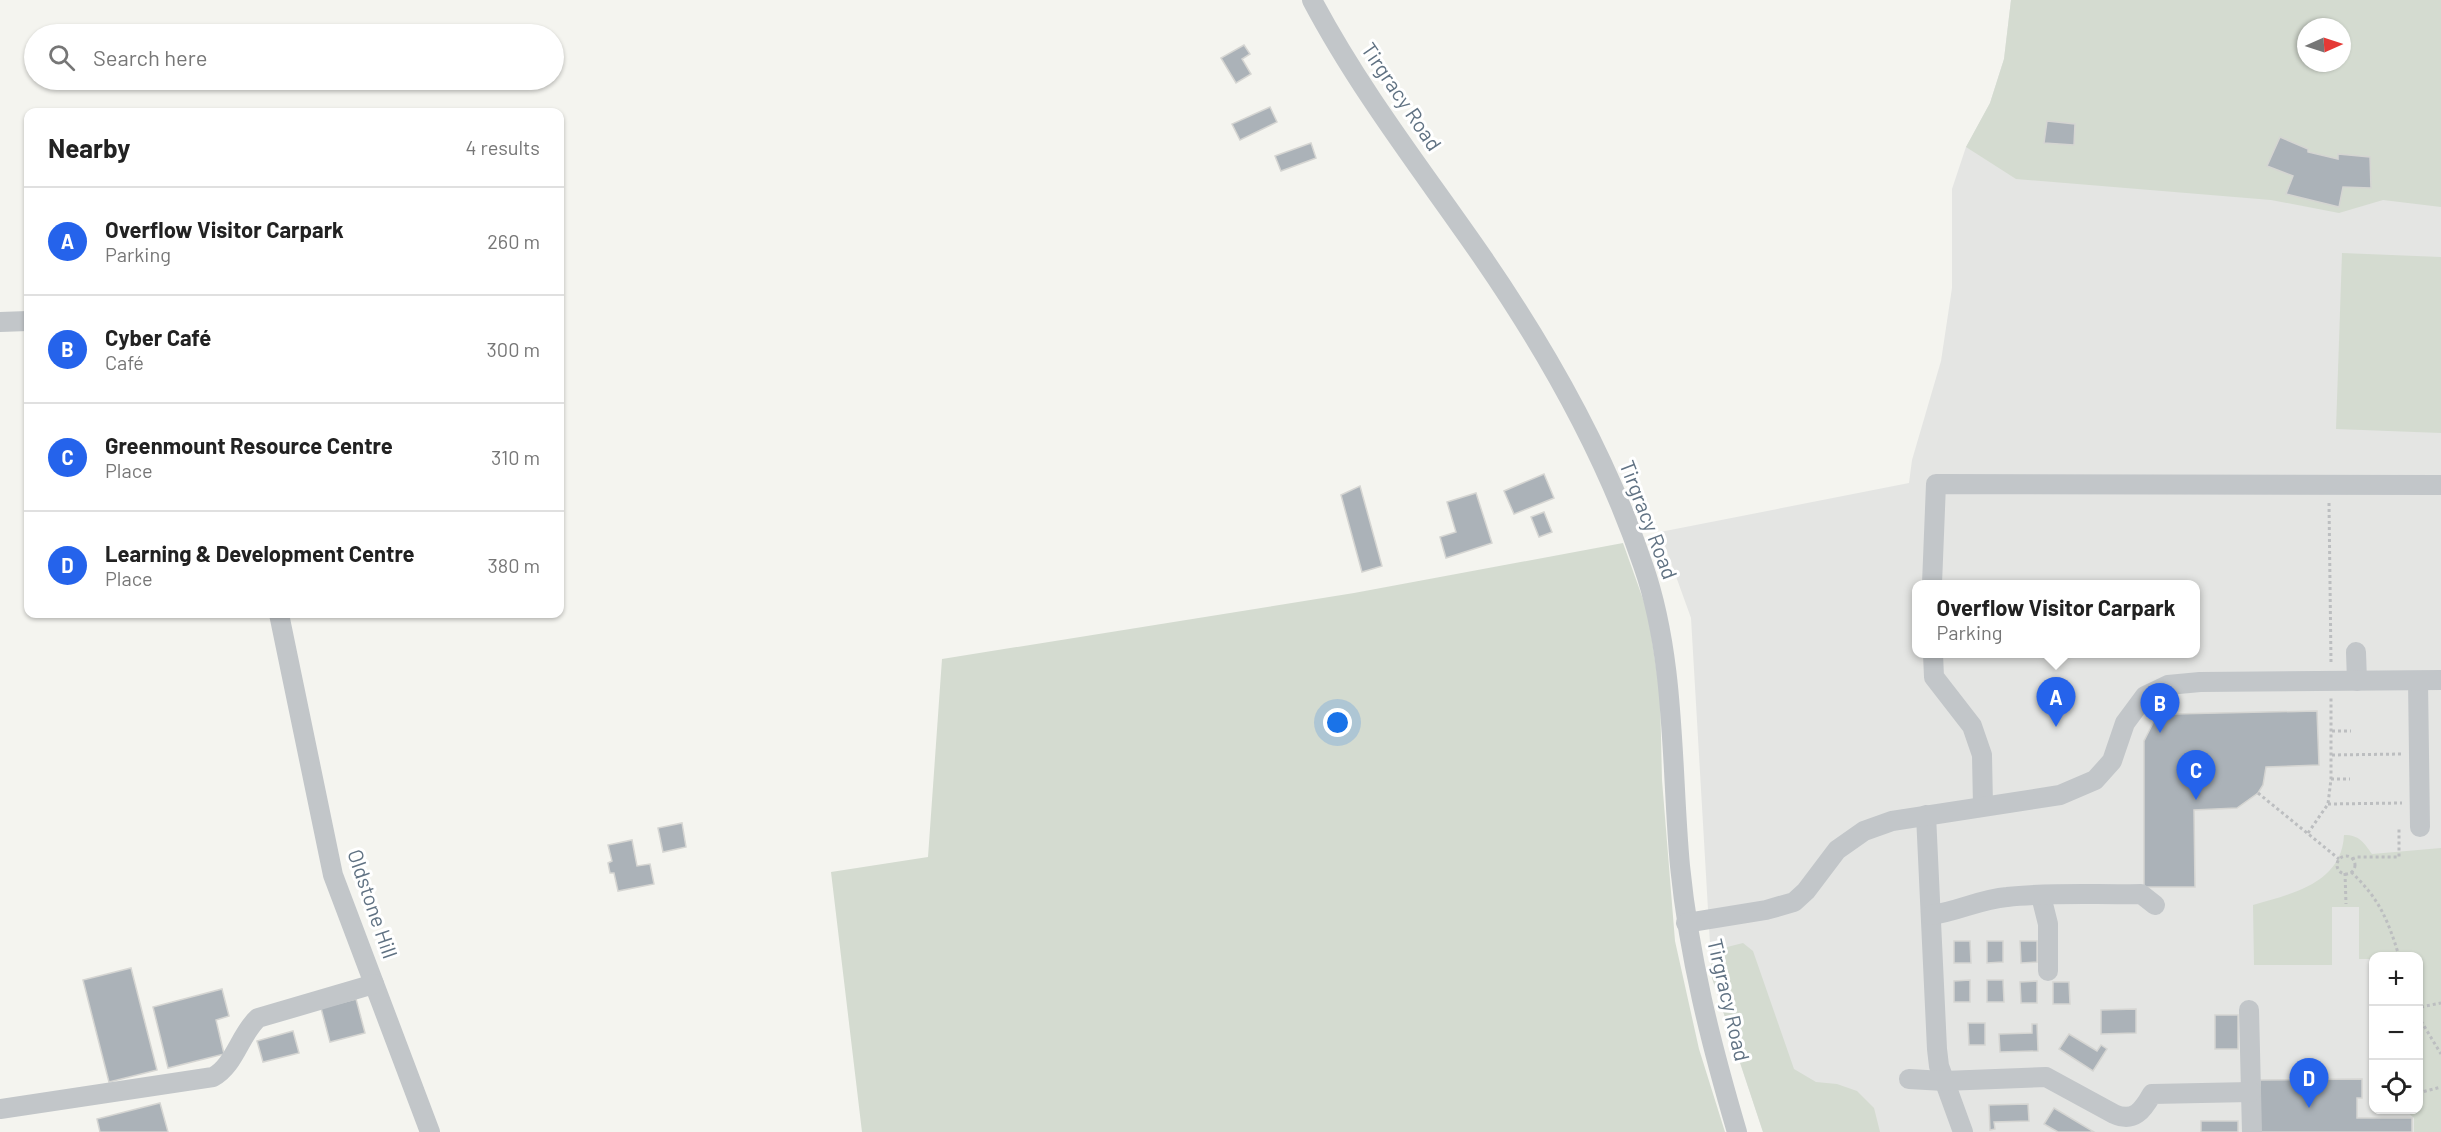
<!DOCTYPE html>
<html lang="en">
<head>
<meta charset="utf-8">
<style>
	body { margin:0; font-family:Barlow,sans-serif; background:#f2f2f2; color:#222 }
	.controls { position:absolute; right:18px; bottom:18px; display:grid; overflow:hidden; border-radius:12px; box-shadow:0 2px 4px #0004 }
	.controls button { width:54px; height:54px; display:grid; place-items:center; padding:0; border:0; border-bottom:2px solid #e0e0e0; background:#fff; color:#222; font:30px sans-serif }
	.compass { position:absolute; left:2297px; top:18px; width:54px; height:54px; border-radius:50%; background:#fff; box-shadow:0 2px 4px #0004; rotate:87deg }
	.you { position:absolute; left:1338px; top:723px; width:21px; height:21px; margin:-15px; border:4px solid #fff; border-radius:50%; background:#1a73e8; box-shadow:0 0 0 9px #1a73e833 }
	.badge { display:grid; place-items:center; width:39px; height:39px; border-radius:50%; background:#2563eb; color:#fff; font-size:20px; font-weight:700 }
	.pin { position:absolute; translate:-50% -50px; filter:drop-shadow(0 2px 3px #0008) }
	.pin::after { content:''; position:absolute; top:32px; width:21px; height:18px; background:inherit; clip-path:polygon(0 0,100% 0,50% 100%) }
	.popup { position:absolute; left:1912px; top:580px; width:288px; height:78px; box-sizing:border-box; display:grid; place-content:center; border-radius:12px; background:#fff; filter:drop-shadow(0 2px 4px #0005); font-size:20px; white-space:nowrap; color:#767676 }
	.popup b { font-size:22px; color:#222 }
	.popup::after { content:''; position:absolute; left:50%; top:100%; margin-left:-12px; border:12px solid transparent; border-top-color:#fff }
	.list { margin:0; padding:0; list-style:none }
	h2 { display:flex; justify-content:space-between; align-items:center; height:78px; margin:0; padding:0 24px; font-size:26px }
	h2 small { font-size:20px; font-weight:400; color:#767676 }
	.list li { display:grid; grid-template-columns:39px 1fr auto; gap:18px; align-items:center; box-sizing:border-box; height:108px; padding:0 24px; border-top:2px solid #e0e0e0 }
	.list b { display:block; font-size:22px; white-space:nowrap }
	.list p { margin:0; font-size:20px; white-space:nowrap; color:#767676 }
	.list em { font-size:20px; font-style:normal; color:#767676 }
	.icon { flex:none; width:33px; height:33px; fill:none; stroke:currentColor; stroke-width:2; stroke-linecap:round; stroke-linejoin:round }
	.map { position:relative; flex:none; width:2441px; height:1132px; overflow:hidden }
	.search { position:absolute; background:#fff; box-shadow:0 2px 4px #0004; left:24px; top:24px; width:540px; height:66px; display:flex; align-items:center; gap:15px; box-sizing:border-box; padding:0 21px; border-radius:33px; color:#767676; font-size:22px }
	.panel { position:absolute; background:#fff; box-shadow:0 2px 4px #0004; left:24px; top:108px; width:540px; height:510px; border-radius:12px }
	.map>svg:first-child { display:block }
	.built { fill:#e4e5e3; fill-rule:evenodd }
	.green { fill:#d4dbd0; fill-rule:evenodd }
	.building { fill:#abb2b8; stroke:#d5d5d2; stroke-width:1.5 }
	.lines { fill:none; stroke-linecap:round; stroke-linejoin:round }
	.path { stroke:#bcbec0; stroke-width:3; stroke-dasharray:3 3; stroke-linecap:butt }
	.minor { stroke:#c2c6c9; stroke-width:20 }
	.labels { text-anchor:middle; stroke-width:6; stroke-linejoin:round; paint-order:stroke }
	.street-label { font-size:21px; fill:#607283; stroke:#fff }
</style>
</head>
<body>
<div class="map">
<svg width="2441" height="1132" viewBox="0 0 2441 1132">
	<rect width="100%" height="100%" fill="#f4f4ef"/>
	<!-- built -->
	<path class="built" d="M 2011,0 L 2441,0 L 2441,1132 L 1763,1132 L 1712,978 L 1691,618 L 1660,532 L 1909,483 L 1912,460 L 1941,361 L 1952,288 L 1952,189 L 1966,147 L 1990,103 L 2004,59 ZM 2306,27 L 2342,27 L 2342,63 L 2306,63 ZM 1916,584 L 2196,584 L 2196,654 L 1916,654 ZM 2374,956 L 2418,956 L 2418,1110 L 2374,1110 Z"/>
	<!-- green -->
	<g class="green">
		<path d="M 2011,0 L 2441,0 L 2441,207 L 2383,200 L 2339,213 L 2271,200 L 2016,179 L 1966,147 L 1990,103 L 2004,59 ZM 2306,27 L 2342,27 L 2342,63 L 2306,63 Z"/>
		<polygon points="2342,253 2441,257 2441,433 2336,429"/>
		<polygon points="1623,543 1648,613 1660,694 1662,780 1675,941 1699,1049 1725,1132 862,1132 831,872 928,857 942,659 1354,593"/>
		<path d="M 2344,835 C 2360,835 2364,843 2372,854 L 2441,848 L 2441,1132 L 2414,1132 L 2414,1118 L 2405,1110 L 2418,1110 L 2418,956 L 2374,956 L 2373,959 L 2359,959 L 2359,907 L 2332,907 L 2332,965 L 2254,965 L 2253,905 C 2292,894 2342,883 2344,835 Z"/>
		<polygon points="1743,943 1753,951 1794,1069 1816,1082 1837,1084 1857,1091 1874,1108 1880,1132 1763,1132 1712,978 1711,956 1727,947"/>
	</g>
	<!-- building -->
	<g class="building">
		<polygon points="1244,45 1250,54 1242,59 1251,74 1236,83 1221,58"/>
		<polygon points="1270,107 1277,122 1240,140 1232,124"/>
		<polygon points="2047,121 2075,124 2074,145 2044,143"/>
		<polygon points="2280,137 2308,149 2308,152 2338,159 2338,154 2370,157 2371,188 2343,187 2339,207 2286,194 2293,176 2267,166"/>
		<polygon points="1311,143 1316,158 1281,171 1275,156"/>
		<polygon points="1544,474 1554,498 1514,514 1504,491"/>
		<polygon points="1360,486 1382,566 1362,572 1341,495"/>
		<polygon points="1476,493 1492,543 1446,558 1440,537 1456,532 1447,502"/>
		<polygon points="1544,512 1552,532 1539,537 1531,517"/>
		<polygon points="2317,711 2319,765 2266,767 2263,785 2258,793 2237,808 2194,810 2195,887 2144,887 2144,741 2154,721 2173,714"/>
		<polygon points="682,823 686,847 663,852 658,828"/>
		<polygon points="632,840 637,866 650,864 654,884 618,891 614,873 610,873 608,863 612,861 608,845"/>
		<polygon points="1954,941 1970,941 1971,963 1954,963"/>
		<polygon points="1987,941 2003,941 2003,962 1987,963"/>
		<polygon points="2020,941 2037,941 2037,962 2021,963"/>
		<polygon points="131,968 157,1070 109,1082 83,980"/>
		<polygon points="1970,980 1970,1002 1954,1002 1954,981"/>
		<polygon points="1987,980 2003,980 2004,1002 1987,1002"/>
		<polygon points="2037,981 2037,1003 2021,1003 2020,982"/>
		<polygon points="2053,982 2069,982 2070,1004 2053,1004"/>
		<polygon points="222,989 229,1016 216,1020 224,1054 168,1068 153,1007"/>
		<polygon points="356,999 365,1033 330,1042 321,1008"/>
		<polygon points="2136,1009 2136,1033 2101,1034 2101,1010"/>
		<rect x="2215" y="1015" width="23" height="34"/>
		<polygon points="1968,1023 1985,1023 1985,1045 1969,1045"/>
		<polygon points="2032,1024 2037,1024 2038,1051 2000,1052 1999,1034 2032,1033"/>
		<polygon points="293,1031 299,1053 263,1062 257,1041"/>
		<polygon points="2069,1034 2097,1051 2101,1045 2107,1049 2093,1071 2059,1049"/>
		<polygon points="2362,1079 2362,1098 2357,1098 2357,1118 2412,1118 2412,1132 2260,1132 2260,1080"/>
		<polygon points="160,1103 168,1132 100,1132 97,1119"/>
		<polygon points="2028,1104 2029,1121 1994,1122 1995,1129 1990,1130 1989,1105"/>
		<polygon points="2054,1108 2094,1132 2058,1132 2044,1124"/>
		<rect x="2201" y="1121" width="37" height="11"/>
	</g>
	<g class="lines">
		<!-- path -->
		<g class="path">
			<polyline points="2329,503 2331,662"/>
			<polyline points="2332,731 2351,731"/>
			<polyline points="2332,755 2402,754"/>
			<polyline points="2331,779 2350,779"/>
			<polyline points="2258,793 2339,859"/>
			<polyline points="2328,804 2402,803"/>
			<polyline points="2308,833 2328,804 2331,779 2331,698"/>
			<circle cx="2346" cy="865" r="9"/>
			<polyline points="2352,859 2357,857 2399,857 2399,827"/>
			<path d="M 2351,872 C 2379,898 2388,920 2399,956"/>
			<polyline points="2345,873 2346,904"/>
			<polyline points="2418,1003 2421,1009 2418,1013"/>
			<polyline points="2421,1007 2441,1003"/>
			<polyline points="2418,1016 2441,1054"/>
			<polyline points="2418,1093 2441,1087"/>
			<polyline points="2402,1111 2403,1110"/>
		</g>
		<!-- minor -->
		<g class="minor">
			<path d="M 1312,0 C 1360,91 1425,174 1483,258 C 1549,354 1606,455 1643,565 C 1676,659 1671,768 1680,866 C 1689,957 1711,1044 1737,1132"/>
			<polyline points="0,322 28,321"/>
			<polyline points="1932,584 1936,484 2441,485"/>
			<polyline points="279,614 333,875 430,1132"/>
			<polyline points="2356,652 2357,681"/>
			<polyline points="1933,654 1934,677 1972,726 1982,755 1983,806"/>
			<polyline points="2418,681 2420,827"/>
			<polyline points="1926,815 1937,1049 1939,1066 1963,1132"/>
			<polyline points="2041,896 2048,924 2048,971"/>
			<path d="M 1931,915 C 1957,912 1980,899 2007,897 C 2051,892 2097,895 2141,894 L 2155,905"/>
			<polyline points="1686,923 1766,910 1794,902 1806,891 1837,850 1864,831 1892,821 2060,795 2095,780 2112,761 2125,723 2145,696 2168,685 2200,682 2441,680"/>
			<polyline points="2249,1010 2252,1132"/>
			<path d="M 1909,1079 L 1944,1081 L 2046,1077 L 2114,1114 C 2134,1123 2143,1110 2152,1094 L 2251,1092"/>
			<path d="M 0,1109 L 213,1077 C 235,1065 240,1034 258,1018 L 374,984"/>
		</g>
	</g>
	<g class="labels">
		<!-- street labels -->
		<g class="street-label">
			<text transform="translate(1401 97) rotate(56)" y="7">Tirgracy Road</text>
			<text transform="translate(1648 520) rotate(69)" y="7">Tirgracy Road</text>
			<text transform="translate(372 904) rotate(71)" y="7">Oldstone Hill</text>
			<text transform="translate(1728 1000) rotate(77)" y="7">Tirgracy Road</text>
		</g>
	</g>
</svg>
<div class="controls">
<button>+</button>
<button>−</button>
<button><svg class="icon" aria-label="locate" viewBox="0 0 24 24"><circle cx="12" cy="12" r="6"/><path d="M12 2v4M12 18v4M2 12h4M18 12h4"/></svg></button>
</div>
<svg class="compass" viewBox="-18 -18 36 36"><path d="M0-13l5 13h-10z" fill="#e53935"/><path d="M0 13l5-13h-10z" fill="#767676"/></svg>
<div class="you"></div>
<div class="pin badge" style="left:2056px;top:727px">A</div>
<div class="popup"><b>Overflow Visitor Carpark</b>Parking</div>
<div class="pin badge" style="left:2160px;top:733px">B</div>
<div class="pin badge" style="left:2196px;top:800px">C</div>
<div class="pin badge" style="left:2309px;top:1108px">D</div>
<div class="search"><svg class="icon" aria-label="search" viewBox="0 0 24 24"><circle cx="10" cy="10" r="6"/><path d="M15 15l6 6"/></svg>Search here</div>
<section class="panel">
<h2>Nearby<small>4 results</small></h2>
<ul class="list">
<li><span class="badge">A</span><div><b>Overflow Visitor Carpark</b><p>Parking</p></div><em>260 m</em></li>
<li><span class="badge">B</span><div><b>Cyber Café</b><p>Café</p></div><em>300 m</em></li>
<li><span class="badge">C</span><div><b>Greenmount Resource Centre</b><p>Place</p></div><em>310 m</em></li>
<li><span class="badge">D</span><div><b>Learning &amp; Development Centre</b><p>Place</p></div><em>380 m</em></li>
</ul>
</section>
</div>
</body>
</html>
